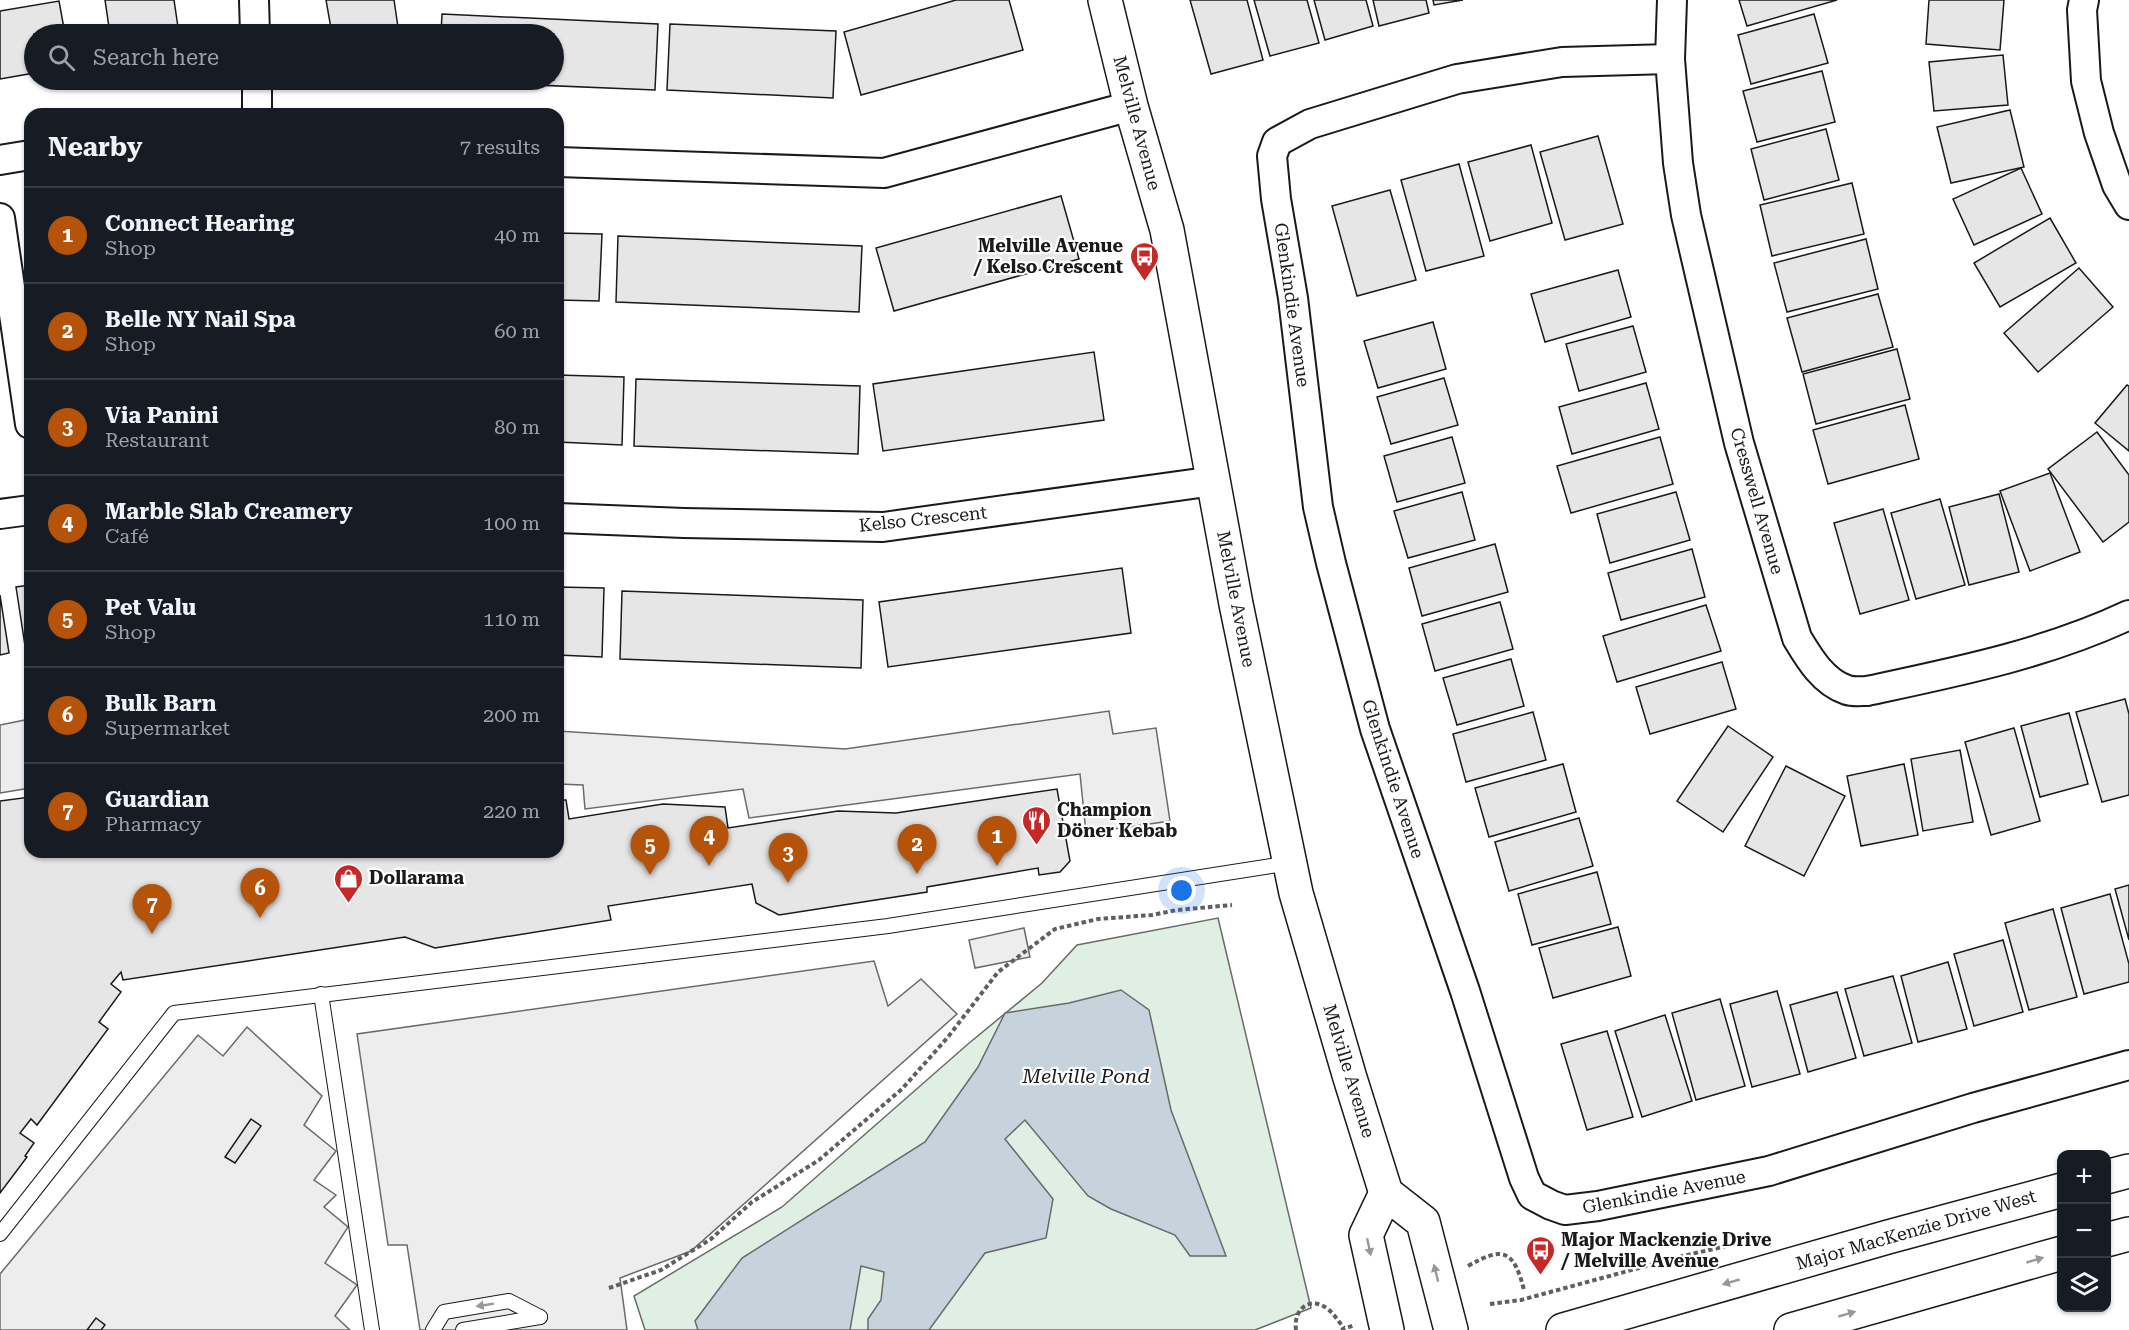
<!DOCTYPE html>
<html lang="en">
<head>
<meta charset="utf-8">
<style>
	body { margin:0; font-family:"Roboto Serif",serif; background:#242831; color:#f1f3f6 }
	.controls { position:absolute; right:18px; bottom:18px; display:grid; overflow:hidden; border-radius:12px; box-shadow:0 2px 4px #0004 }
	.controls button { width:54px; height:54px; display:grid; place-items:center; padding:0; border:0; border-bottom:2px solid #363941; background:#171b24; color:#f1f3f6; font:30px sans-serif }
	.you { position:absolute; left:1182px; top:891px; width:21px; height:21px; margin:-15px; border:4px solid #fff; border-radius:50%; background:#1a73e8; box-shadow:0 0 0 9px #1a73e833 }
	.badge { display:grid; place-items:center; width:39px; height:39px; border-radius:50%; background:#b45309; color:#fff; font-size:20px; font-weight:700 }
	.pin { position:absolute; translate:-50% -50px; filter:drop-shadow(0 2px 3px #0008) }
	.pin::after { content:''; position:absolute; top:32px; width:21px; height:18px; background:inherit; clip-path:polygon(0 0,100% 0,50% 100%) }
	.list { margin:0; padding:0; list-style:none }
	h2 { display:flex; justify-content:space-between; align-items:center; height:78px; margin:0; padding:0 24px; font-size:26px }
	h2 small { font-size:20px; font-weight:400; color:#9ea1a6 }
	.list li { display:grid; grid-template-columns:39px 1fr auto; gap:18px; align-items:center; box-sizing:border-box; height:96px; padding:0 24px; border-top:2px solid #363941 }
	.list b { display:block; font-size:22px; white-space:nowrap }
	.list p { margin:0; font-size:20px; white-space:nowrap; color:#9ea1a6 }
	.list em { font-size:20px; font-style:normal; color:#9ea1a6 }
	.icon { flex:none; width:33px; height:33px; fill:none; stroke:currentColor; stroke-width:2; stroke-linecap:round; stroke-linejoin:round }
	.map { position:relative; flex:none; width:2129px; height:1330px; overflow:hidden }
	.search { position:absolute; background:#171b24; box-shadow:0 2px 4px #0004; left:24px; top:24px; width:540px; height:66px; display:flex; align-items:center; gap:15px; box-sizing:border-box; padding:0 21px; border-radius:33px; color:#9ea1a6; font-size:22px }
	.panel { position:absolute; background:#171b24; box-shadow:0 2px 4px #0004; left:24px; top:108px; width:540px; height:750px; border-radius:18px }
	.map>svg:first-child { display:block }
	.green { fill:#e0efe3; stroke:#6a6a6a; stroke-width:1.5 }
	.parking { fill:#ededed; stroke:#6a6a6a; stroke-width:1.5 }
	.water { fill:#c6d2dc; stroke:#6a6a6a; stroke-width:1.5 }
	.building { fill:#e6e6e6; stroke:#1a1a1a; stroke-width:1.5 }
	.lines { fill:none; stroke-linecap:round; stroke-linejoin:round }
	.service-casing { stroke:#1a1a1a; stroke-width:16 }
	.minor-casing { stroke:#1a1a1a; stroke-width:32 }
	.tertiary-casing { stroke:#1a1a1a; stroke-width:36 }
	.primary-casing { stroke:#1a1a1a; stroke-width:36 }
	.path { stroke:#5f5f5f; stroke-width:4; stroke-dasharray:4.5 3; stroke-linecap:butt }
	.service { stroke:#fff; stroke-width:14 }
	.minor { stroke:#fff; stroke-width:28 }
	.tertiary { stroke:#fff; stroke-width:33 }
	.primary { stroke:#fff; stroke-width:33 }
	.oneway { fill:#989898 }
	.labels { text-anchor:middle; stroke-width:4.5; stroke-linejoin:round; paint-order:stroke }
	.street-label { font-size:18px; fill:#1a1a1a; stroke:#fff }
	.poi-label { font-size:18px; font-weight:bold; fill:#1a1a1a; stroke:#fff; text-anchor:start }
	.water-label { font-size:20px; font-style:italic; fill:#1a1a1a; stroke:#fff }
</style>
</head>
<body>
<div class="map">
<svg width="2129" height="1330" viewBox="0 0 2129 1330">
	<rect width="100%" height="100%" fill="#fff"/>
	<!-- green -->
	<polygon class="green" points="1218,918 1311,1308 1255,1330 645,1330 634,1296 782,1207 968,1044 1042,983 1077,945"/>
	<!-- parking -->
	<g class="parking">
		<polygon points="1109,711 1113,734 1156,728 1170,821 1086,833 1080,774 749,818 743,789 585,809 583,785 558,784 558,731 845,749"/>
		<polygon points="30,719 30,788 0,793 0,725"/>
		<polygon points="1024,928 1030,957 975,968 969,940"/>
		<polygon points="874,961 888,1006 921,979 957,1014 691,1251 620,1278 627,1330 420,1330 407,1245 388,1245 357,1034"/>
		<polygon points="247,1027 322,1096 304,1125 336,1151 314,1180 336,1195 324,1207 348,1227 325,1263 357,1285 335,1316 350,1330 0,1330 0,1274 198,1035 223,1056"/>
	</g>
	<!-- water -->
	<polygon class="water" points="1121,990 1149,1010 1171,1110 1226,1256 1190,1256 1175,1235 1111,1209 1088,1196 1025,1120 1005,1139 1053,1199 1046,1238 985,1253 929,1330 868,1330 868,1319 881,1300 884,1272 861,1266 850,1330 698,1330 695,1321 742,1258 925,1142 978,1067 1005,1013 1069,1003"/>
	<!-- building -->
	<g class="building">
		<polygon points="105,0 174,0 179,34 110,34"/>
		<polygon points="326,0 394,0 399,34 332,34"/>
		<polygon points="956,0 1009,0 1023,50 861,95 844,32"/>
		<polygon points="1190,0 1247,0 1263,60 1211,74"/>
		<polygon points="1254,0 1307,0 1319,43 1270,56"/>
		<polygon points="1314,0 1366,0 1373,26 1325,40"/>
		<polygon points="1373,0 1426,0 1429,13 1379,26"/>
		<polygon points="1433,0 1463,0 1434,5"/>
		<polygon points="1739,0 1837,0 1747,26"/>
		<polygon points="1929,0 2004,0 2000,50 1926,44"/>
		<polygon points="59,1 65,34 34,34 34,73 0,79 0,11"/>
		<polygon points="442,14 658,24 655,90 439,81 554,80 554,34 441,34"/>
		<polygon points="1814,14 1828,63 1751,84 1738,35"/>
		<polygon points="670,24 836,31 833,98 667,90"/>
		<polygon points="2003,55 2008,105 1934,111 1929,62"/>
		<polygon points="1822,71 1835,122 1757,142 1743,91"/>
		<polygon points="340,80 365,80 340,84"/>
		<polygon points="2010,110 2024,167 1951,183 1937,127"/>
		<polygon points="1826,129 1839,180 1764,200 1751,149"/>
		<polygon points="1598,136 1623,224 1565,240 1540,152"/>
		<polygon points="1531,145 1552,223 1490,241 1468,162"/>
		<polygon points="1459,164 1484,256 1426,271 1401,180"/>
		<polygon points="2021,168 2042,214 1974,245 1953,199"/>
		<polygon points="1852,183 1864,234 1772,256 1760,205"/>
		<polygon points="1390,190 1416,280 1357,296 1332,206"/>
		<polygon points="1061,196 1079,259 894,311 876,248"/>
		<polygon points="2050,218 2076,263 2000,307 1974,263"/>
		<polygon points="558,233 602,234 599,301 558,300"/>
		<polygon points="618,236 862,246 859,312 616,302"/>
		<polygon points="1866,239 1878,289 1787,312 1774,263"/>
		<polygon points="2079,268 2113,307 2038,372 2004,333"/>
		<polygon points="1618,270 1631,317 1545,342 1531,294"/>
		<polygon points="1878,294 1893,347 1802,372 1787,318"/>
		<polygon points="1433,322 1446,369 1378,388 1364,341"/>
		<polygon points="1633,326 1646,372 1579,391 1566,344"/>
		<polygon points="1897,349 1910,399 1816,424 1803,374"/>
		<polygon points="1094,352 1104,420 883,451 873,384"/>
		<polygon points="558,375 624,377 622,445 558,442"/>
		<polygon points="1444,378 1458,425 1391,444 1377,397"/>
		<polygon points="636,379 860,386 858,454 634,446"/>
		<polygon points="1646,383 1659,429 1572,454 1559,407"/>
		<polygon points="2127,385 2129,386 2129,451 2095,423"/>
		<polygon points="1905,405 1919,459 1828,484 1813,430"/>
		<polygon points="2097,432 2129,475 2129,522 2103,542 2048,469"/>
		<polygon points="1452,437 1465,483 1397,502 1384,456"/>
		<polygon points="1660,437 1673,484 1571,513 1557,466"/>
		<polygon points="2050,473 2080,552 2030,571 2000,491"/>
		<polygon points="1462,492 1475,540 1408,558 1394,511"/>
		<polygon points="1676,492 1690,540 1610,563 1597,514"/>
		<polygon points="1999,494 2019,572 1969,585 1949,507"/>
		<polygon points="1940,499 1965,585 1916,599 1891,513"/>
		<polygon points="1883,509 1909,600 1860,614 1834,523"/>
		<polygon points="1495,544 1508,592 1422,616 1409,568"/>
		<polygon points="1692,549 1705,597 1621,620 1608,573"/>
		<polygon points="1122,568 1131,633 888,667 879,602"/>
		<polygon points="30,585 30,652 26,652 16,587"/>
		<polygon points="558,587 604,588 602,657 558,655"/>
		<polygon points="622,591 863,600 861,668 620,659"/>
		<polygon points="0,595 9,653 0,655"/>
		<polygon points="1500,602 1513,649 1435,671 1422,624"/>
		<polygon points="1706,605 1721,651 1617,682 1603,636"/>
		<polygon points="1511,659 1524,706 1457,725 1443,678"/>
		<polygon points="1722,662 1736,709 1650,734 1636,687"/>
		<polygon points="2125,699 2129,714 2129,795 2102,802 2076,712"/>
		<polygon points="1533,712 1546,760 1466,782 1453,734"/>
		<polygon points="2069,713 2088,784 2040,797 2021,726"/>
		<polygon points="1728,726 1773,757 1723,832 1677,801"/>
		<polygon points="2014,728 2040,821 1991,835 1965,742"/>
		<polygon points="1960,750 1973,822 1923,831 1911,759"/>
		<polygon points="1563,764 1576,812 1489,837 1475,788"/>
		<polygon points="1904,764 1918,835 1861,846 1847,776"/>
		<polygon points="1786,766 1845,796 1804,876 1745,846"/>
		<polygon points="1057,789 1070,861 1060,872 1039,875 1038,868 927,887 927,892 779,915 756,903 752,884 608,906 611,920 435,948 405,937 123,980 121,972 111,984 121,992 99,1022 108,1029 37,1125 31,1119 20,1133 34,1143 25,1156 27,1157 0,1193 0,801 30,797 30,852 558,852 558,800 566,800 569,819 663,804 725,807 728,828 838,811 896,813"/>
		<polygon points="1579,818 1593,866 1509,891 1495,842"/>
		<polygon points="1597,872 1611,924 1532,945 1518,894"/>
		<polygon points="2129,885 2129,940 2115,889"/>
		<polygon points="2110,894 2129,964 2129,982 2084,994 2061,908"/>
		<polygon points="2053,909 2077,997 2029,1010 2005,923"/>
		<polygon points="1618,927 1631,976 1553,998 1539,948"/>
		<polygon points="2003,940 2023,1012 1974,1026 1954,954"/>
		<polygon points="1948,962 1967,1029 1918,1042 1901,976"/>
		<polygon points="1893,976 1912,1043 1864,1056 1845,989"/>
		<polygon points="1777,991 1800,1074 1752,1087 1730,1004"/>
		<polygon points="1837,992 1856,1058 1808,1072 1790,1005"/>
		<polygon points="1720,999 1745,1086 1696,1100 1672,1013"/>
		<polygon points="1665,1015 1692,1101 1642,1117 1615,1031"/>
		<polygon points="1607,1031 1633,1117 1587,1130 1561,1044"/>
		<polygon points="251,1119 261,1126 235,1163 225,1157"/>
		<polygon points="96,1318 105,1325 101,1330 87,1330"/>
	</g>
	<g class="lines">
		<defs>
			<g id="service">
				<polyline points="321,994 372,1330"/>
				<polyline points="0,1234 174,1013 888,926 1290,863"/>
				<polyline points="433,1330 444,1312 509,1301 540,1317"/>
				<polyline points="463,1330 540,1317"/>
			</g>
			<g id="minor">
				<polyline points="254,0 255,34"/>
				<path d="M 1672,0 L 1670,59 L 1678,163 L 1686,215 L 1739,443 L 1797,638 C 1809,658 1823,682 1847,690 C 1853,692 1861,691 1867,691 C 1956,672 2046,654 2129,615"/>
				<polyline points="2084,0 2082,10 2086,81 2099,133 2117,185 2129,205"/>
				<polyline points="1670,59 1562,62 1457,79 1310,124 1277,142 1272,156 1276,199 1293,298 1318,507 1331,563 1375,729 1465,991 1524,1178 1532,1195 1551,1205 1565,1210 1598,1206 1769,1171 1973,1108 2129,1065"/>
				<polyline points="257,80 257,114"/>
				<polyline points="0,160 30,155"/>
				<polyline points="558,162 884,173 1131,106"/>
				<polyline points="0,218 30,424"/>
				<polyline points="0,514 30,510"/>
				<polyline points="558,518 684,523 883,527 1214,481"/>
			</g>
			<g id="tertiary">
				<polyline points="1105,0 1131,106 1167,230 1236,604 1296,893 1350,1078 1386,1193 1423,1222 1451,1330"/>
				<polyline points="1386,1193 1366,1235 1387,1330"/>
			</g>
			<g id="primary">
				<polyline points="2106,1177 2129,1171"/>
				<polyline points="2106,1240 2129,1234"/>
				<polyline points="1563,1330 1888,1237 2062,1190"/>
				<polyline points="1791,1330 2062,1253"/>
			</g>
		</defs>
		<!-- service casing -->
		<use href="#service" class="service-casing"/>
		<!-- minor casing -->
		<use href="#minor" class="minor-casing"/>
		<!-- tertiary casing -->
		<use href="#tertiary" class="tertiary-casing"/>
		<!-- primary casing -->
		<use href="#primary" class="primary-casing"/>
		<!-- path -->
		<g class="path">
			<path d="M 1468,1266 C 1504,1245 1514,1251 1524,1290"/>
			<polyline points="609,1288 661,1270 711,1239 752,1202 819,1160 902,1089 948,1037 998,972 1055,929 1098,919 1152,915 1177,910 1232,905"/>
			<polyline points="1490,1304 1521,1300 1683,1256 1744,1242"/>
			<path d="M 1296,1330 C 1293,1310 1309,1295 1328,1309 C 1334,1314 1339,1322 1344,1328"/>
			<polyline points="1341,1330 1355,1325"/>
		</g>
		<!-- service -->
		<use href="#service" class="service"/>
		<!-- minor -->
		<use href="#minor" class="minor"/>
		<!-- tertiary -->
		<use href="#tertiary" class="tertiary"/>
		<!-- primary -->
		<use href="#primary" class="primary"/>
	</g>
	<!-- one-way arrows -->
	<defs><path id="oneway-solid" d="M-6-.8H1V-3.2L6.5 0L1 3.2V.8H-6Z" transform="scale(1.5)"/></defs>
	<g class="oneway">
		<use href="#oneway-solid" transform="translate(1369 1247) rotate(78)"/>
		<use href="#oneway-solid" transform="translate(2035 1260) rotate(-16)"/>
		<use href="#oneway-solid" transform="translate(1436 1273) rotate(-104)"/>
		<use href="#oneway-solid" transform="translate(1731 1282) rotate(164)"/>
		<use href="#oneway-solid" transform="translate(485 1305) rotate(171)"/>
		<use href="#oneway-solid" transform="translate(1847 1314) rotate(-16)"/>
	</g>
	<!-- icons -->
	<defs>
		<symbol id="bus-pin" viewBox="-11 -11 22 30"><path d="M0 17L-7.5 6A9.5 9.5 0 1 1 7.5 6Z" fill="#c62828" stroke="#fff"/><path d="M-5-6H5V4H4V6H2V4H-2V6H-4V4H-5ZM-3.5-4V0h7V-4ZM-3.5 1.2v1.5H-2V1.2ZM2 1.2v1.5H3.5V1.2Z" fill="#fff"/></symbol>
		<symbol id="restaurant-pin" viewBox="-11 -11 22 30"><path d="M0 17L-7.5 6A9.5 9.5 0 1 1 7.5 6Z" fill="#c62828" stroke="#fff"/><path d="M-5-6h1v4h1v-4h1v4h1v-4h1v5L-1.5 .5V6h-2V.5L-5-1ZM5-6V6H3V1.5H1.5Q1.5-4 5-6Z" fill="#fff"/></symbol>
		<symbol id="shop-pin" viewBox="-11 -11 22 30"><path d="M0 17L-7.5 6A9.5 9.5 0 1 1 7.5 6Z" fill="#c62828" stroke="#fff"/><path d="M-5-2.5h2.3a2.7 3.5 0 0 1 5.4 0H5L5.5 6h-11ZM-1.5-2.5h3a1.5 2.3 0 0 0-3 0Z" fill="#fff"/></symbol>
	</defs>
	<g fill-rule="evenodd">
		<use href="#bus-pin" x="1128" y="240" width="33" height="45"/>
		<use href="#restaurant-pin" x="1020" y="804" width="33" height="45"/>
		<use href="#shop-pin" x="332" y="862" width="33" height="45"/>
		<use href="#bus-pin" x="1524" y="1234" width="33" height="45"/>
	</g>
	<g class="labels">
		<!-- street labels -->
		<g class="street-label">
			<text transform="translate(1137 123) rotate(75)" y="6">Melville Avenue</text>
			<text transform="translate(1292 305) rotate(82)" y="6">Glenkindie Avenue</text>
			<text transform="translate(1757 501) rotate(74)" y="6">Cresswell Avenue</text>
			<text transform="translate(923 519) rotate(-6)" y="6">Kelso Crescent</text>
			<text transform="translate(1236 599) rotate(79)" y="6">Melville Avenue</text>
			<text transform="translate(1393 779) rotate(72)" y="6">Glenkindie Avenue</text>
			<text transform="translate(1349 1071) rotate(73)" y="6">Melville Avenue</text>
			<text transform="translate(1664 1192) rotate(-11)" y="6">Glenkindie Avenue</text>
			<text transform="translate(1916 1230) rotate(-16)" y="6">Major MacKenzie Drive West</text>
		</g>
		<!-- poi labels -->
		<g class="poi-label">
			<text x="1123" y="252" text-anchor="end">Melville Avenue<tspan x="1123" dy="21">/ Kelso Crescent</tspan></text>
			<text x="1057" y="816">Champion<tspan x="1057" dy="21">Döner Kebab</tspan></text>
			<text x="369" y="884">Dollarama</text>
			<text x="1561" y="1246">Major Mackenzie Drive<tspan x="1561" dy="21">/ Melville Avenue</tspan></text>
		</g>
		<!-- water labels -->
		<g class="water-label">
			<text x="1086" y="1083">Melville Pond</text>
		</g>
	</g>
</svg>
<div class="controls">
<button>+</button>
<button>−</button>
<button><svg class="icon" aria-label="layers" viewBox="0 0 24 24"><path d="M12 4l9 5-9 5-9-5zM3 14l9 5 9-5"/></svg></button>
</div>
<div class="you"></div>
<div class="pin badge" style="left:997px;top:866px">1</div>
<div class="pin badge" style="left:917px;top:874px">2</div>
<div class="pin badge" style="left:788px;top:883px">3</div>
<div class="pin badge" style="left:709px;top:866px">4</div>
<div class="pin badge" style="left:650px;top:875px">5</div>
<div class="pin badge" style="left:260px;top:918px">6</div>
<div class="pin badge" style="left:152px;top:934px">7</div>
<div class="search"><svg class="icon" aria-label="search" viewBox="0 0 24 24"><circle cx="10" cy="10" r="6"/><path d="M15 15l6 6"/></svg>Search here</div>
<section class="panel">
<h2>Nearby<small>7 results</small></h2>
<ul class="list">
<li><span class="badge">1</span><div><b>Connect Hearing</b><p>Shop</p></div><em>40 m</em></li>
<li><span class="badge">2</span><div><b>Belle NY Nail Spa</b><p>Shop</p></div><em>60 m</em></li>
<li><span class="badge">3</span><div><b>Via Panini</b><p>Restaurant</p></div><em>80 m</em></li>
<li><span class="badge">4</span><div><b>Marble Slab Creamery</b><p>Café</p></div><em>100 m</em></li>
<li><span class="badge">5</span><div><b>Pet Valu</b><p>Shop</p></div><em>110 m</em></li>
<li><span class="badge">6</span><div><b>Bulk Barn</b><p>Supermarket</p></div><em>200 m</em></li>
<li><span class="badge">7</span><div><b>Guardian</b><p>Pharmacy</p></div><em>220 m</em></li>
</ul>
</section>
</div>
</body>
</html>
